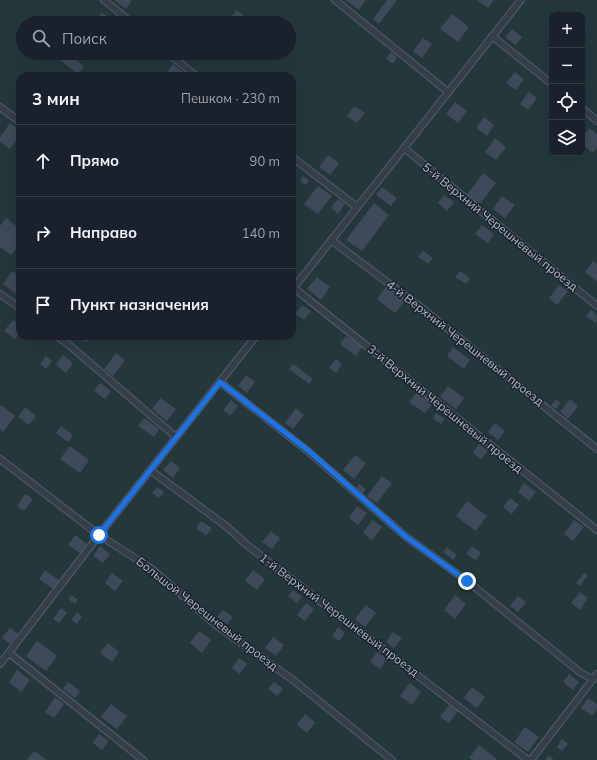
<!DOCTYPE html>
<html lang="ru">
<head>
<meta charset="utf-8">
<style>
	body { margin:0; font-family:Mulish,sans-serif; background:#272e38; color:#f1f3f6 }
	.controls { position:absolute; right:12px; top:12px; display:grid; overflow:hidden; border-radius:8px; box-shadow:0 4px 16px #0002 }
	.controls button { width:36px; height:36px; display:grid; place-items:center; padding:0; border:0; border-bottom:1px solid #383e48; background:#1a212c; color:#f1f3f6; font:20px sans-serif }
	.stop { position:absolute; width:12px; height:12px; margin:-9px; border:3px solid #1a73e8; border-radius:50%; background:#fff }
	.stop.end { background:#1a73e8; border-color:#fff; box-shadow:0 1px 4px #0008 }
	.list { margin:0; padding:0; list-style:none }
	h2 { display:flex; justify-content:space-between; align-items:center; height:52px; margin:0; padding:0 16px; font-size:17px }
	h2 small { font-size:13px; font-weight:400; color:#9fa3a9 }
	.list li { display:grid; grid-template-columns:26px 1fr auto; gap:12px; align-items:center; box-sizing:border-box; height:72px; padding:0 16px; border-top:1px solid #383e48 }
	.list b { display:block; font-size:15px; white-space:nowrap }
	.list em { font-size:13px; font-style:normal; color:#9fa3a9 }
	.icon { flex:none; width:22px; height:22px; fill:none; stroke:currentColor; stroke-width:2; stroke-linecap:round; stroke-linejoin:round }
	.map { position:relative; flex:none; width:597px; height:760px; overflow:hidden }
	.search { position:absolute; background:#1a212c; box-shadow:0 4px 16px #0002; left:16px; top:16px; width:280px; height:44px; display:flex; align-items:center; gap:10px; box-sizing:border-box; padding:0 14px; border-radius:22px; color:#9fa3a9; font-size:15px }
	.panel { position:absolute; background:#1a212c; box-shadow:0 4px 16px #0002; left:16px; top:72px; width:280px; height:268px; border-radius:12px }
	.map>svg:first-child { display:block }
	.green { fill:#24383b; fill-rule:evenodd }
	.building { fill:#3e4a59 }
	.lines { fill:none; stroke-linecap:round; stroke-linejoin:round }
	.lane-casing { stroke:#545c68; stroke-width:8 }
	.lane { stroke:#363e4a; stroke-width:6 }
	.route { stroke:#1a73e8; stroke-width:5 }
	.labels { text-anchor:middle; stroke-width:3; stroke-linejoin:round; paint-order:stroke }
	.street-label { font-size:12px; fill:#b1b9c6; stroke:#1b232f }
</style>
</head>
<body>
<div class="map">
<svg width="597" height="760" viewBox="0 0 597 760">
	<rect width="100%" height="100%" fill="#222c3a"/>
	<!-- green -->
	<path class="green" d="M 0,0 L 597,0 L 597,760 L 0,760 ZM 552,15 L 582,15 L 582,153 L 552,153 ZM 23,23 L 289,23 L 289,53 L 23,53 ZM 20,76 L 292,76 L 292,336 L 20,336 Z"/>
	<!-- building -->
	<g class="building">
		<polygon points="114,0 132,0 126,9"/>
		<polygon points="345,0 366,0 359,10"/>
		<polygon points="387,0 397,0 379,24 373,19"/>
		<polygon points="477,0 494,0 488,8"/>
		<polygon points="236,10 251,21 249,23 230,23 228,22"/>
		<polygon points="102,12 114,21 113,23 98,23 95,21"/>
		<polygon points="452,14 469,27 458,42 440,29"/>
		<polygon points="512,29 522,37 516,45 505,37"/>
		<polygon points="423,38 432,44 422,58 413,51"/>
		<polygon points="391,52 397,57 393,64 386,59"/>
		<polygon points="67,53 84,66 78,74 61,61"/>
		<polygon points="173,64 184,73 182,76 164,76"/>
		<polygon points="515,72 524,79 516,90 506,83"/>
		<polygon points="529,92 537,98 528,110 520,104"/>
		<polygon points="455,102 467,111 458,123 446,114"/>
		<polygon points="354,106 365,113 357,123 347,116"/>
		<polygon points="484,117 494,125 487,136 476,128"/>
		<polygon points="10,123 20,130 20,136 10,149 0,142 0,137"/>
		<polygon points="589,128 597,134 597,148 593,153 582,144 582,138"/>
		<polygon points="495,138 506,147 496,160 485,152"/>
		<polygon points="328,155 339,163 330,175 319,167"/>
		<polygon points="483,173 496,183 480,204 467,195"/>
		<polygon points="303,176 309,181 306,185 300,181"/>
		<polygon points="318,186 332,196 318,214 304,204"/>
		<polygon points="382,187 397,198 391,206 376,195"/>
		<polygon points="444,195 454,202 447,211 438,203"/>
		<polygon points="502,196 515,205 505,218 493,209"/>
		<polygon points="338,199 345,204 338,214 331,208"/>
		<polygon points="374,203 389,215 362,251 346,240"/>
		<polygon points="6,218 20,229 20,244 11,255 0,247 0,226"/>
		<polygon points="482,225 494,234 488,243 475,234"/>
		<polygon points="423,251 433,258 428,264 418,257"/>
		<polygon points="593,261 597,264 597,282 585,272"/>
		<polygon points="12,271 20,277 20,287 15,293 3,284"/>
		<polygon points="460,271 470,278 466,284 455,277"/>
		<polygon points="317,277 330,287 321,300 307,289"/>
		<polygon points="559,285 568,291 557,305 549,298"/>
		<polygon points="386,287 405,301 395,313 377,299"/>
		<polygon points="302,305 311,311 304,320 295,314"/>
		<polygon points="591,310 597,315 596,323 586,316"/>
		<polygon points="13,320 20,325 20,332 15,339 4,331"/>
		<polygon points="78,336 91,336 86,342"/>
		<polygon points="346,336 362,347 356,356 340,344"/>
		<polygon points="453,347 470,360 464,369 447,356"/>
		<polygon points="116,353 125,360 113,376 104,369"/>
		<polygon points="63,355 73,363 66,373 56,365"/>
		<polygon points="46,356 52,361 46,369 40,364"/>
		<polygon points="336,359 342,364 336,373 329,368"/>
		<polygon points="293,364 313,379 309,384 289,369"/>
		<polygon points="246,375 255,382 247,393 238,386"/>
		<polygon points="100,383 111,391 105,399 94,391"/>
		<polygon points="448,386 464,398 456,409 440,397"/>
		<polygon points="417,392 432,404 425,413 409,402"/>
		<polygon points="160,398 176,409 167,421 152,409"/>
		<polygon points="556,399 560,403 556,409 551,406"/>
		<polygon points="570,399 578,406 568,419 560,412"/>
		<polygon points="231,400 238,406 230,416 223,410"/>
		<polygon points="1,405 15,416 3,432 0,429 0,407"/>
		<polygon points="25,407 36,416 29,425 18,417"/>
		<polygon points="296,408 304,415 293,429 285,423"/>
		<polygon points="436,413 445,419 441,424 433,418"/>
		<polygon points="144,418 159,429 154,437 138,426"/>
		<polygon points="495,423 505,431 498,440 488,432"/>
		<polygon points="61,426 73,435 68,442 56,433"/>
		<polygon points="479,444 488,451 481,459 473,453"/>
		<polygon points="70,446 89,460 80,473 60,459"/>
		<polygon points="355,455 366,463 354,479 343,470"/>
		<polygon points="171,461 180,468 173,478 163,470"/>
		<polygon points="382,476 392,483 377,503 367,496"/>
		<polygon points="524,483 536,492 529,501 518,492"/>
		<polygon points="359,484 366,489 362,495 355,490"/>
		<polygon points="157,487 164,492 159,498 152,493"/>
		<polygon points="25,494 33,499 24,511 17,506"/>
		<polygon points="510,498 519,505 512,514 503,507"/>
		<polygon points="467,501 487,516 476,531 456,516"/>
		<polygon points="357,506 367,513 358,525 349,518"/>
		<polygon points="372,520 382,527 372,540 363,533"/>
		<polygon points="574,520 584,527 573,541 564,534"/>
		<polygon points="201,521 212,528 206,536 196,528"/>
		<polygon points="271,531 280,538 272,549 262,542"/>
		<polygon points="75,535 87,544 80,553 68,545"/>
		<polygon points="100,546 110,554 103,563 93,556"/>
		<polygon points="472,546 481,553 476,560 466,554"/>
		<polygon points="447,547 457,555 453,560 443,552"/>
		<polygon points="45,570 60,581 54,590 39,579"/>
		<polygon points="253,570 265,579 257,590 245,581"/>
		<polygon points="112,573 123,581 115,591 105,583"/>
		<polygon points="584,573 588,575 580,586 576,583"/>
		<polygon points="293,590 302,597 297,603 288,596"/>
		<polygon points="580,592 588,598 580,610 571,603"/>
		<polygon points="71,595 78,600 75,604 68,599"/>
		<polygon points="455,595 466,604 455,619 444,610"/>
		<polygon points="518,596 526,602 518,612 510,606"/>
		<polygon points="306,603 314,609 305,621 297,615"/>
		<polygon points="366,605 376,613 365,627 355,619"/>
		<polygon points="61,608 67,613 59,623 53,619"/>
		<polygon points="223,610 233,617 227,624 217,617"/>
		<polygon points="77,612 82,617 77,624 71,620"/>
		<polygon points="338,627 345,633 339,641 332,636"/>
		<polygon points="10,628 18,634 10,644 2,638"/>
		<polygon points="199,631 211,640 202,653 190,643"/>
		<polygon points="393,632 402,638 394,648 386,642"/>
		<polygon points="273,637 284,645 276,656 265,648"/>
		<polygon points="37,641 57,656 46,671 26,656"/>
		<polygon points="108,643 119,652 112,662 100,653"/>
		<polygon points="377,652 387,659 380,669 370,662"/>
		<polygon points="239,658 247,664 240,674 232,668"/>
		<polygon points="17,670 30,680 21,692 9,682"/>
		<polygon points="569,674 579,682 573,690 563,682"/>
		<polygon points="68,682 80,691 75,698 63,689"/>
		<polygon points="274,682 283,689 277,696 268,689"/>
		<polygon points="410,683 421,692 412,705 400,696"/>
		<polygon points="472,687 485,697 477,708 464,698"/>
		<polygon points="55,697 64,704 54,718 45,712"/>
		<polygon points="588,698 597,704 597,709 592,716 581,708"/>
		<polygon points="111,704 127,716 117,729 101,717"/>
		<polygon points="449,705 458,711 449,723 440,717"/>
		<polygon points="305,714 315,722 307,733 297,725"/>
		<polygon points="525,727 539,737 528,752 514,742"/>
		<polygon points="99,734 109,741 102,750 93,743"/>
		<polygon points="562,739 568,744 562,751 557,747"/>
		<polygon points="479,745 497,759 496,760 472,760 469,758"/>
		<polygon points="34,751 47,760 27,760"/>
		<polygon points="549,756 554,760 545,760"/>
	</g>
	<g class="lines">
		<defs>
			<g id="lane">
				<polyline points="104,0 132,23"/>
				<polyline points="335,0 448,92"/>
				<polyline points="492,36 552,84"/>
				<polyline points="168,53 196,76"/>
				<polyline points="0,107 20,122"/>
				<polyline points="582,108 597,121"/>
				<polyline points="404,148 597,306"/>
				<polyline points="292,157 357,207"/>
				<polyline points="331,240 427,312 597,449"/>
				<polyline points="294,288 597,530"/>
				<polyline points="292,290 521,0"/>
				<polyline points="0,294 20,308"/>
				<polyline points="57,336 69,345 176,437"/>
				<polyline points="220,382 309,452 405,536 467,581 581,673 593,679"/>
				<polyline points="0,459 99,535 152,569 216,625 293,680 392,760"/>
				<polyline points="150,470 226,526 247,545 528,760"/>
				<polyline points="9,653 143,760"/>
				<polyline points="0,664 99,535 256,336"/>
				<polyline points="531,760 597,674"/>
			</g>
		</defs>
		<!-- lane casing -->
		<use href="#lane" class="lane-casing"/>
		<!-- lane -->
		<use href="#lane" class="lane"/>
	</g>
	<g class="lines">
		<!-- route -->
		<polyline class="route" points="99,535 220,382 310,452 405,536 467,581"/>
	</g>
	<g class="labels">
		<!-- street labels -->
		<g class="street-label">
			<text transform="translate(500 227) rotate(39)" y="4">5-й Верхний Черешневый проезд</text>
			<text transform="translate(465 343) rotate(38)" y="4">4-й Верхний Черешневый проезд</text>
			<text transform="translate(445 409) rotate(39)" y="4">3-й Верхний Черешневый проезд</text>
			<text transform="translate(207 614) rotate(38)" y="4">Большой Черешневый проезд</text>
			<text transform="translate(339 615) rotate(37)" y="4">1-й Верхний Черешневый проезд</text>
		</g>
	</g>
</svg>
<div class="controls">
<button>+</button>
<button>−</button>
<button><svg class="icon" aria-label="locate" viewBox="0 0 24 24"><circle cx="12" cy="12" r="6"/><path d="M12 2v4M12 18v4M2 12h4M18 12h4"/></svg></button>
<button><svg class="icon" aria-label="layers" viewBox="0 0 24 24"><path d="M12 4l9 5-9 5-9-5zM3 14l9 5 9-5"/></svg></button>
</div>
<div class="stop" style="left:99px;top:535px"></div>
<div class="stop end" style="left:467px;top:581px"></div>
<div class="search"><svg class="icon" aria-label="search" viewBox="0 0 24 24"><circle cx="10" cy="10" r="6"/><path d="M15 15l6 6"/></svg>Поиск</div>
<section class="panel">
<h2>3 мин<small>Пешком · 230 m</small></h2>
<ul class="list">
<li><svg class="icon" aria-label="ahead" viewBox="0 0 24 24"><path d="M12 20V5M6 11l6-6 6 6"/></svg><div><b>Прямо</b></div><em>90 m</em></li>
<li><svg class="icon" aria-label="right" viewBox="0 0 24 24"><path d="M7 20v-9h11M14 6l5 5-5 5"/></svg><div><b>Направо</b></div><em>140 m</em></li>
<li><svg class="icon" aria-label="arrive" viewBox="0 0 24 24"><path d="M6 21V4h12l-3 4 3 4H6"/></svg><div><b>Пункт назначения</b></div></li>
</ul>
</section>
</div>
</body>
</html>
